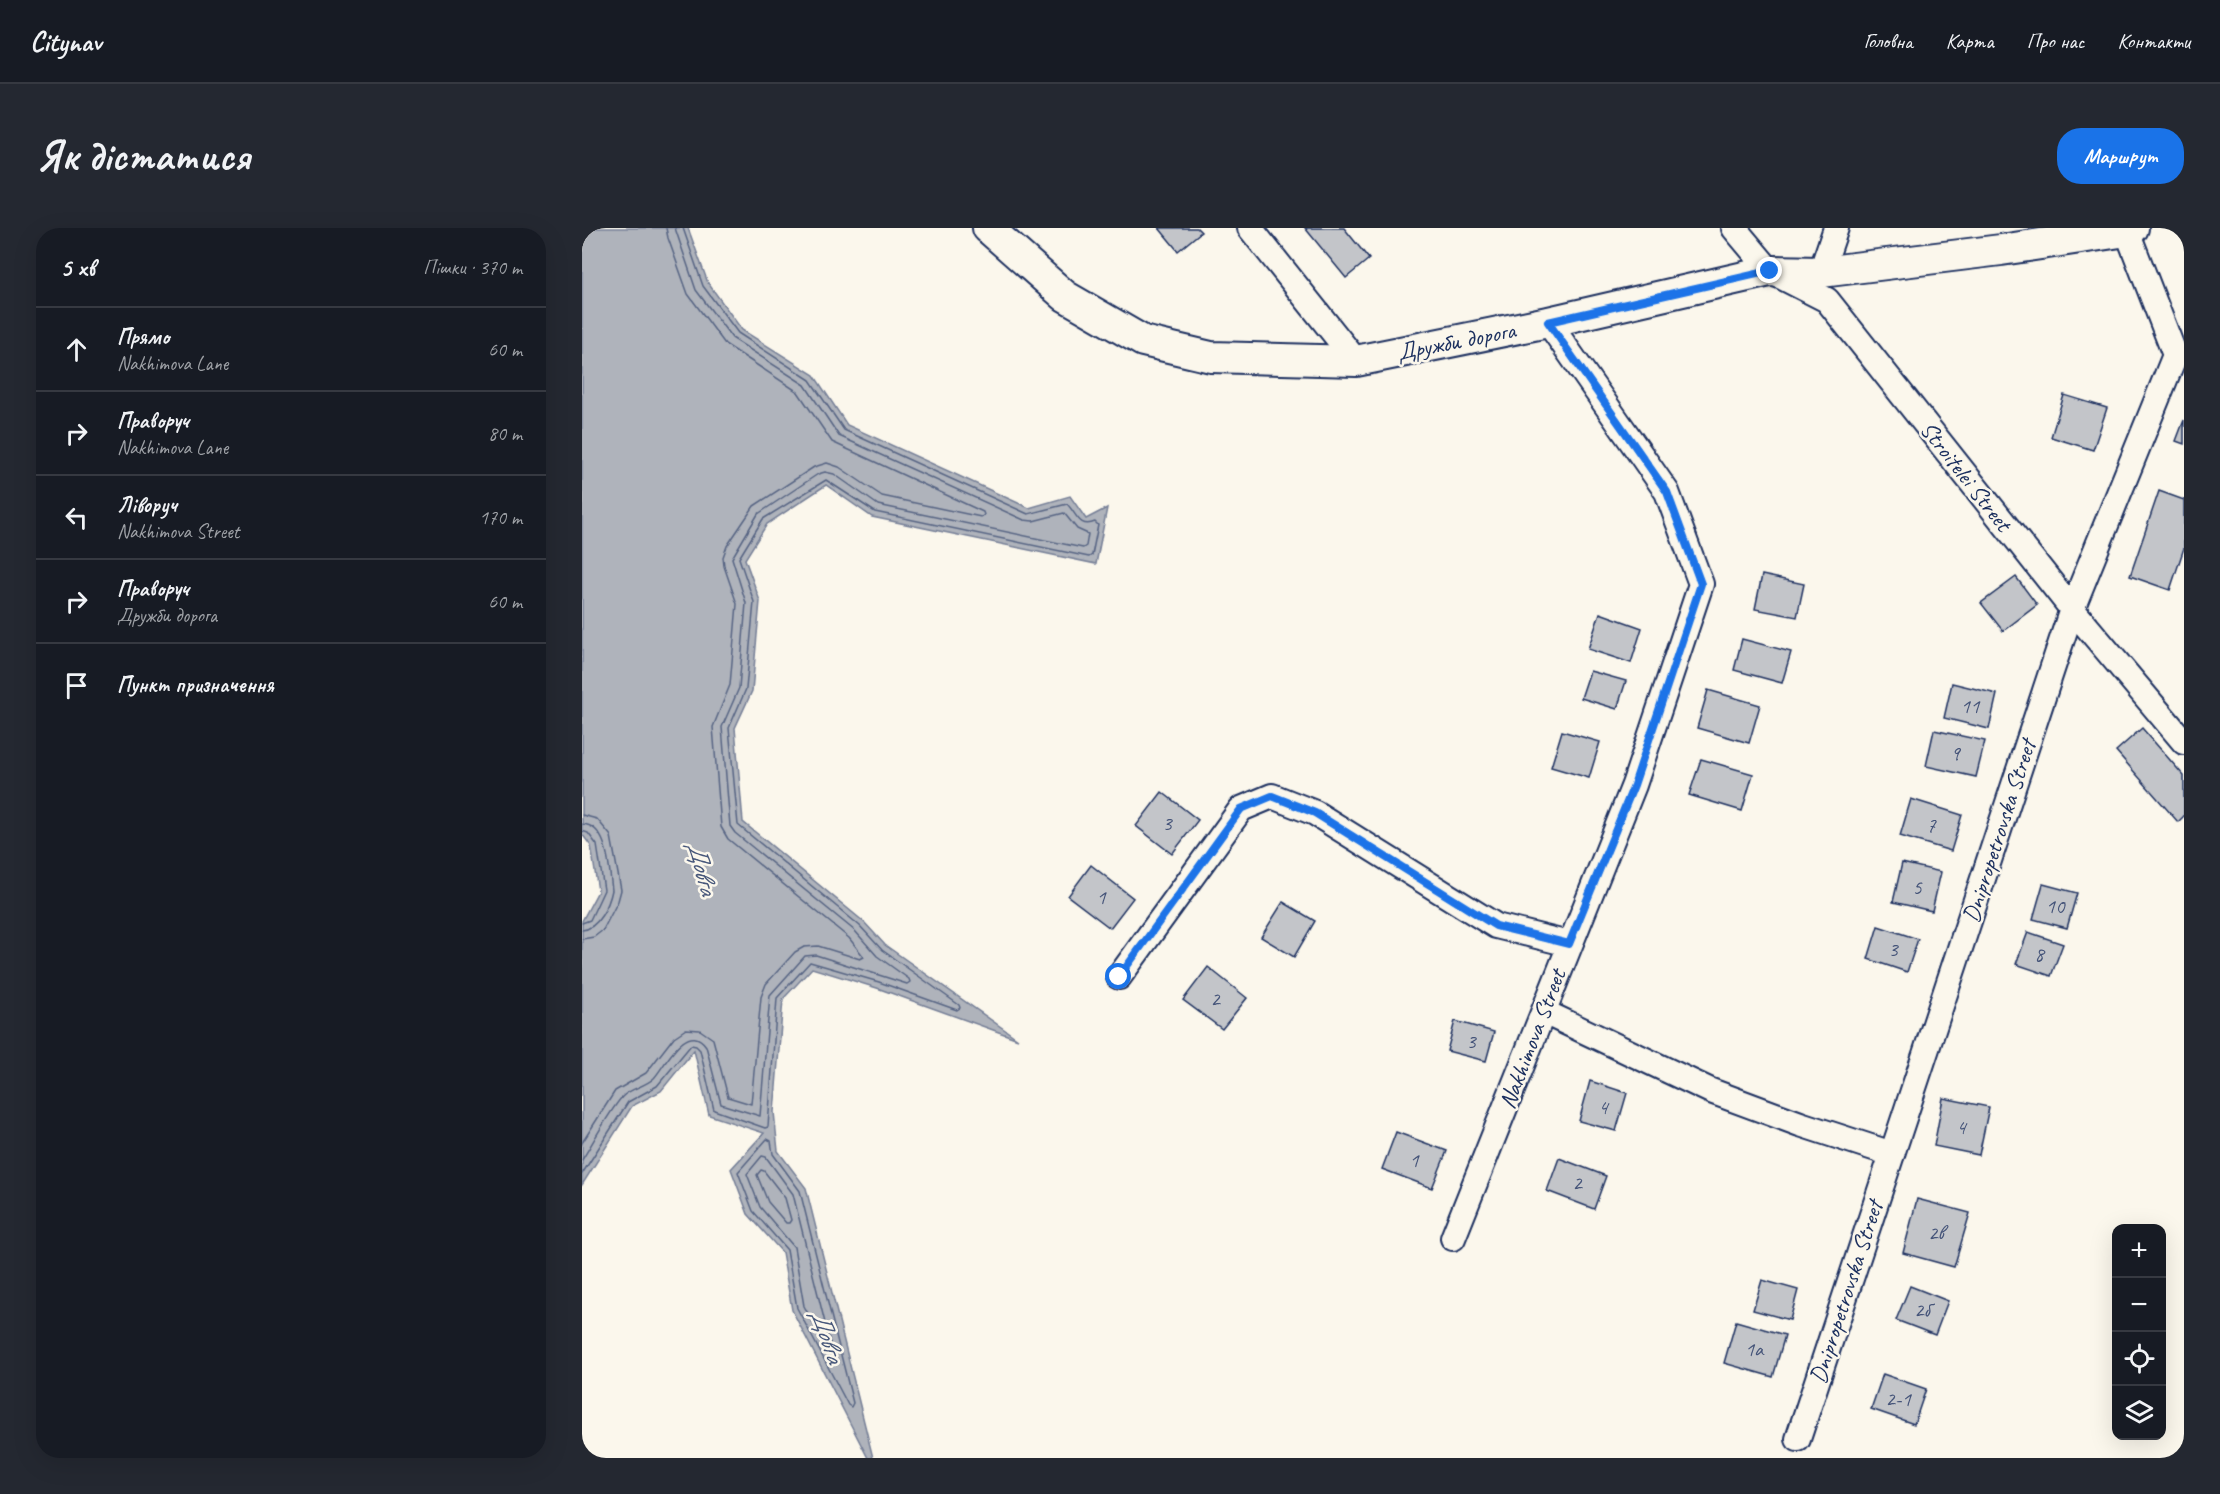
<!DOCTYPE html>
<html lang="uk">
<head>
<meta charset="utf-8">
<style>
	body { margin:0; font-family:Caveat,sans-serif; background:#242831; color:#f1f3f6 }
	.controls { position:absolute; right:18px; bottom:18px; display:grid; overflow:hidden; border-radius:12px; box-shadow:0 6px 24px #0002 }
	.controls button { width:54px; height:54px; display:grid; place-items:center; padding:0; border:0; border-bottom:2px solid #363941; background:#171b24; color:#f1f3f6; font:30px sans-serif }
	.stop { position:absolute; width:18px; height:18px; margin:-14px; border:4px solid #1a73e8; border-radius:50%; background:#fff }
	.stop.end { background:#1a73e8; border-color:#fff; box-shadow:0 2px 6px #0008 }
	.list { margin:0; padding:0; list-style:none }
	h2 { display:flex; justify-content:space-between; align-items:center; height:78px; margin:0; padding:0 24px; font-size:26px }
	h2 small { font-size:20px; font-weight:400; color:#9ea1a6 }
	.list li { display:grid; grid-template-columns:39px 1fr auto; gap:18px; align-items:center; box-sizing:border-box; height:84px; padding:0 24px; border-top:2px solid #363941 }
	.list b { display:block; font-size:22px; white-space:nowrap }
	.list p { margin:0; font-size:20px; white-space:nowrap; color:#9ea1a6 }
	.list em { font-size:20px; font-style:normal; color:#9ea1a6 }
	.icon { flex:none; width:33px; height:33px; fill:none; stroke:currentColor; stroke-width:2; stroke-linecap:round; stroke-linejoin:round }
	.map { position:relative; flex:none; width:1602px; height:1230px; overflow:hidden; border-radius:24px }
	header { display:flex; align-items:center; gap:36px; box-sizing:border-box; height:84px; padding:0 30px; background:#171b24; border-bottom:2px solid #363941 }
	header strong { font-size:28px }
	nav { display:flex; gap:33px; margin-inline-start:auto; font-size:21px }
	.intro { display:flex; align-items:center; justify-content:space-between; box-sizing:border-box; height:144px; padding:0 36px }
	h1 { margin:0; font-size:42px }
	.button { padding:15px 27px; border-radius:24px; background:#1a73e8; color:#fff; font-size:21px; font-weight:700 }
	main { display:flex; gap:36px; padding:0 36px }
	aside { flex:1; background:#171b24; border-radius:24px; box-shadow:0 6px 24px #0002 }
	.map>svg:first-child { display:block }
	.water { fill:#afb3bb; stroke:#747e96; stroke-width:1.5 }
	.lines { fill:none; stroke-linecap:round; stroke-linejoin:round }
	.shore { stroke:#566483; stroke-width:1.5 }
	.building { fill:#c3c5c9; stroke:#1b2f5e; stroke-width:1.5 }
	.minor-casing { stroke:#1b2f5e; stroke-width:28 }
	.tertiary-casing { stroke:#1b2f5e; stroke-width:34 }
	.minor { stroke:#fbf7ec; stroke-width:24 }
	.tertiary { stroke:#fbf7ec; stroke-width:30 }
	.route { stroke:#1a73e8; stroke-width:8 }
	.labels { text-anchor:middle; stroke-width:5; stroke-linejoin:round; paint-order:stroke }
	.number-label { font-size:21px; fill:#455479 }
	.street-label { font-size:24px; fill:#1b2f5e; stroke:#fbf7ec }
	.water-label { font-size:26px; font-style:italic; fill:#47577a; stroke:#fbf7ec }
</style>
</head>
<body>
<header>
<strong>Citynav</strong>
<nav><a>Головна</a><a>Карта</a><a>Про нас</a><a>Контакти</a></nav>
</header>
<div class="intro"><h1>Як дістатися</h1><a class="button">Маршрут</a></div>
<main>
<aside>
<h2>5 хв<small>Пішки · 370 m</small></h2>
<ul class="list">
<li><svg class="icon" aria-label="ahead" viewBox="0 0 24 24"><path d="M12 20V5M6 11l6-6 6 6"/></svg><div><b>Прямо</b><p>Nakhimova Lane</p></div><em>60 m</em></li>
<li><svg class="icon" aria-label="right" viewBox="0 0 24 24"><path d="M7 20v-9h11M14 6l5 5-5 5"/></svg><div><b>Праворуч</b><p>Nakhimova Lane</p></div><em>80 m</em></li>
<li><svg class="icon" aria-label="left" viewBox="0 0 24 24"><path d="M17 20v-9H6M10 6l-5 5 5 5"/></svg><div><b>Ліворуч</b><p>Nakhimova Street</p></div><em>170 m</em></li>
<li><svg class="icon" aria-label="right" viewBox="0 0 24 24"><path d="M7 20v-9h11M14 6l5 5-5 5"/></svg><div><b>Праворуч</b><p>Дружби дорога</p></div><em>60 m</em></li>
<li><svg class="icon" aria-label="arrive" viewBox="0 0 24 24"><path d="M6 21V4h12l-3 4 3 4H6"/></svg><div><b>Пункт призначення</b></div></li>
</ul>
</aside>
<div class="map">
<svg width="1602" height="1230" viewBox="0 0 1602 1230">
	<rect width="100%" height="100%" fill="#fbf7ec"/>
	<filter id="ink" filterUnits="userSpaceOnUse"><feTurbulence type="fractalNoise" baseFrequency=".0167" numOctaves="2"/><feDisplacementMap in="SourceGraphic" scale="12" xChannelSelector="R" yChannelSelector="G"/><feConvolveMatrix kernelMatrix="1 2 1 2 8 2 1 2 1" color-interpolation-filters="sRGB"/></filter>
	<g filter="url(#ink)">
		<!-- water -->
		<polygon class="water" points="0,0 106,0 126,55 160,102 232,147 265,197 447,280 488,268 504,291 525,280 514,336 290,289 244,257 185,296 163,331 178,373 170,463 153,500 161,594 282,694 303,717 436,811 295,760 230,740 201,771 192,884 196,923 224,960 291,1230 286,1230 210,1082 200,1024 166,986 149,941 182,905 127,887 112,822 79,863 50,878 0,957 0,693 16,663 9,618 0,606"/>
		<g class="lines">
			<!-- shore -->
			<g class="shore">
				<polyline points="0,587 15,591 29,608 39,662 36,673 21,702 12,709 0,711"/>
				<path d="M 0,596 C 27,597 27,642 30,662 C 27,677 16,701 0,702"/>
				<polyline points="0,603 6,605 15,617 22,662 8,692 0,695"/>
				<polygon points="185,911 189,913 191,926 218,963 271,1175 269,1179 266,1177 215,1080 205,1022 171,983 156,944"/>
				<polyline points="0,915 33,863 64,845 92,809 104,801 118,802 131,811 146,869 169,876 179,769 184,756 213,724 222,719 236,718 278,731 282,729 267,710 146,611 139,599 131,499 148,457 155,376 142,338 141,329 145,318 172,278 232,239 245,235 257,239 300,268 399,289 402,287 401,284 250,214 216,164 143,116 106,66 86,10 84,0"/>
				<polygon points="180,928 184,929 211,966 248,1115 247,1118 243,1117 222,1078 212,1019 178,979 165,946"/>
				<path d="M 0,932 C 12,913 26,885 40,869 C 48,860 63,859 72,850 C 83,838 105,791 124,818 L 139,876 L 178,888 L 188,767 L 223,728 L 234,727 L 325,756 L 328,754 L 327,751 L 295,728 L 273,703 L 153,605 L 148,598 L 140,499 L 157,460 L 164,375 L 150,330 L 176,286 L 236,246 L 243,244 L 252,246 L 296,277 L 501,320 L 504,318 L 506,306 L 495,301 L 482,285 L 451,293 L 442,292 L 257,208 L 223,157 L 150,110 L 114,62 L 93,0"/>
				<polygon points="179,942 182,943 203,970 209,992 207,995 204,995 186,974 175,947"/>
				<path d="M 0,946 L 46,874 L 75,858 L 109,817 L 114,818 L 118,822 L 132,882 L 183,900 L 186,899 L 195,770 L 228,734 L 297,754 L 375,782 L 378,780 L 377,777 L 300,722 L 278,698 L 156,597 L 147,500 L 164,461 L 172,374 L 157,330 L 181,291 L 244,252 L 293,284 L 507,329 L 510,327 L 516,297 L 513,294 C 497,301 495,286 485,276 L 446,286 L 262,202 L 228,152 L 156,105 L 121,58 L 101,0"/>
			</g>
		</g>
		<!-- building -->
		<g class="building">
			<polygon points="577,0 615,0 619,4 596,23"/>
			<polygon points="723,0 762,0 787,31 764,50"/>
			<polygon points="1482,167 1525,180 1511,222 1469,209"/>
			<polygon points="1602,192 1602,216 1594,213"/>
			<polygon points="1577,263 1602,272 1602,320 1588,362 1548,348"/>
			<polygon points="1180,347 1222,356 1215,389 1173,381"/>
			<polygon points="1434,349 1455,377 1421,403 1399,375"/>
			<polygon points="1018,385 1060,400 1049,435 1006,421"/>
			<polygon points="1160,411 1209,424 1200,455 1152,442"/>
			<polygon points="1008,443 1044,453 1035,481 999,470"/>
			<polygon points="1370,455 1415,466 1407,501 1362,490"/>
			<polygon points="1126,462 1178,477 1167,515 1115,500"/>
			<polygon points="1560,500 1602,548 1602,588 1596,594 1534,523"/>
			<polygon points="1352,502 1403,513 1394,549 1344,538"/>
			<polygon points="980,503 1018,514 1007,550 969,539"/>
			<polygon points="1119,531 1171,546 1160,583 1107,567"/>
			<polygon points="580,564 616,592 590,626 554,598"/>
			<polygon points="1329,571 1380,587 1369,623 1318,608"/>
			<polygon points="1320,635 1359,644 1350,683 1311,674"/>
			<polygon points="509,637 551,670 528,700 486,668"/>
			<polygon points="1461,656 1495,665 1485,700 1451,691"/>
			<polygon points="701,674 733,693 712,729 679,709"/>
			<polygon points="1296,698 1336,711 1325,744 1286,731"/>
			<polygon points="1446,704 1481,716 1469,748 1434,736"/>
			<polygon points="626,739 665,770 640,801 601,772"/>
			<polygon points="873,793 912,804 904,833 865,823"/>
			<polygon points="1008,853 1045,865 1034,903 997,893"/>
			<polygon points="1361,870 1407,879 1397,927 1352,918"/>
			<polygon points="814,904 865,923 850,960 800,941"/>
			<polygon points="977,930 1024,948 1012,981 965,963"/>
			<polygon points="1335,971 1388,985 1372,1039 1321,1025"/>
			<polygon points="1180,1052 1216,1062 1208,1092 1171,1082"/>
			<polygon points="1328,1058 1366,1073 1353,1107 1314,1092"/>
			<polygon points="1154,1093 1203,1107 1191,1149 1142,1135"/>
			<polygon points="1301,1146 1344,1161 1332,1196 1289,1181"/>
		</g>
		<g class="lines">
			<defs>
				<g id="minor">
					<polyline points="668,0 774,133"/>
					<polyline points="1152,0 1188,43 1245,72 1490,381 1602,514"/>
					<polyline points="1239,44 1254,0"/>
					<polyline points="537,749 659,581 690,568 733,585 914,698 987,716"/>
					<polyline points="962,784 1129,863 1218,896 1310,926"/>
					<polyline points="871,1010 1052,557 1119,356 1085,264 966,94"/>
					<polyline points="1216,1211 1490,381 1593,127 1545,3"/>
				</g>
				<polyline id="tertiary" points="406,0 483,68 561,113 629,129 774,133 966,94 1188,43 1239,44 1419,22 1545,3 1551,0"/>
			</defs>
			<!-- minor casing -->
			<use href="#minor" class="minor-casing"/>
			<!-- tertiary casing -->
			<use href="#tertiary" class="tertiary-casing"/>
			<!-- minor -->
			<use href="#minor" class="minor"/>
			<!-- tertiary -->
			<use href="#tertiary" class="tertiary"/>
		</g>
	</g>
	<g class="lines" filter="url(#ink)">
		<!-- route -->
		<polyline class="route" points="537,749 659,581 690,568 733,585 914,698 987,716 1052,557 1119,356 1085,264 966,94 1188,43"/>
	</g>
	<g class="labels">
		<!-- number labels -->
		<g class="number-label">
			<text x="1388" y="485">11</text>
			<text x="1373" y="532">9</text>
			<text x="585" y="602">3</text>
			<text x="1349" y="604">7</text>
			<text x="1335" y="666">5</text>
			<text x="519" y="676">1</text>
			<text x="1473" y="685">10</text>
			<text x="1311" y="728">3</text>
			<text x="1457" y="733">8</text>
			<text x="633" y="778">2</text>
			<text x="889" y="820">3</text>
			<text x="1021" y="886">4</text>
			<text x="1379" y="906">4</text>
			<text x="832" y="939">1</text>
			<text x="995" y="962">2</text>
			<text x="1354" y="1012">2в</text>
			<text x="1340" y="1089">2б</text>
			<text x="1172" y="1128">1а</text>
			<text x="1316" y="1178">2-1</text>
		</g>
		<!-- street labels -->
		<g class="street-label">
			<text transform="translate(874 113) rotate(-11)" y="8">Дружби дорога</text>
			<text transform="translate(1384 248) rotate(52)" y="8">Stroitelei Street</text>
			<text transform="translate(1417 603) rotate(-72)" y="8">Dnipropetrovska Street</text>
			<text transform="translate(950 811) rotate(-69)" y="8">Nakhimova Street</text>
			<text transform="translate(1264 1064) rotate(-72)" y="8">Dnipropetrovska Street</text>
		</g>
		<!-- water labels -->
		<g class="water-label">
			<text transform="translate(121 640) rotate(75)" y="9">Довга</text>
			<text transform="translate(246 1108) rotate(71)" y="9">Довга</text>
		</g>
	</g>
</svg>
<div class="controls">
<button>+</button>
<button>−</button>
<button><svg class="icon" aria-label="locate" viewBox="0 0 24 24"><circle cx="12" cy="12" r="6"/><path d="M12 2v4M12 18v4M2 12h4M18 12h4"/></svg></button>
<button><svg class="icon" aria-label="layers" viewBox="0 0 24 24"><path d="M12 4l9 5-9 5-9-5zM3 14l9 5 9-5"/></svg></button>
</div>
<div class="stop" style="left:537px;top:749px"></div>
<div class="stop end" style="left:1188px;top:43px"></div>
</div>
</main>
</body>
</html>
